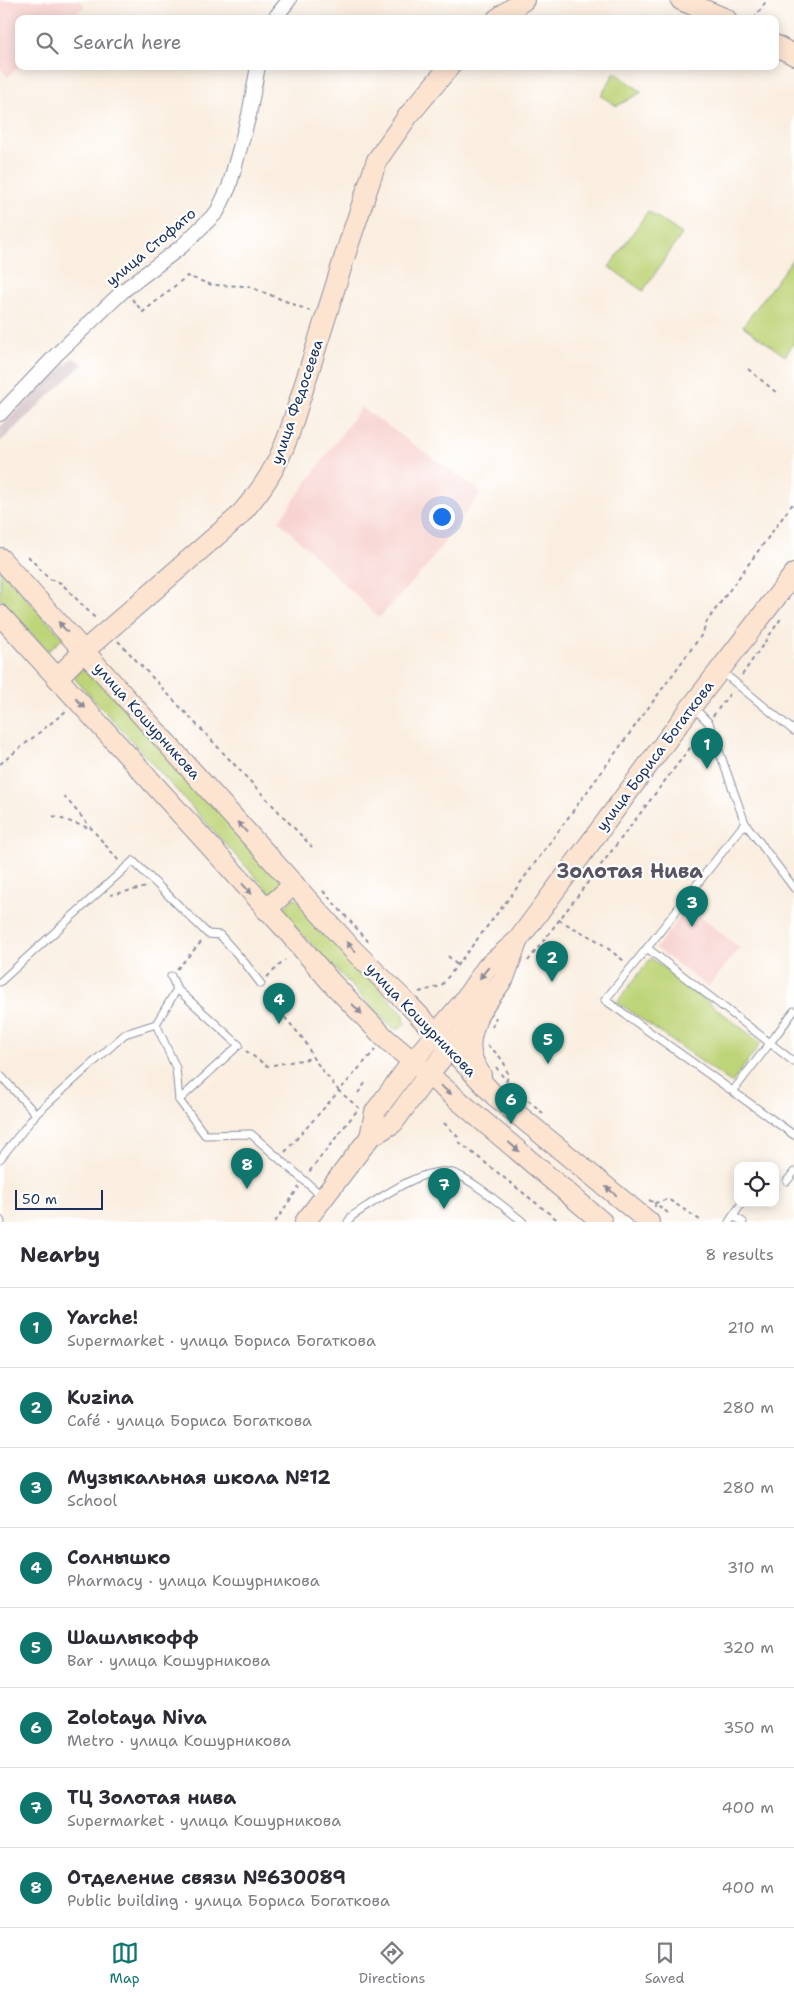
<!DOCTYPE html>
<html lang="en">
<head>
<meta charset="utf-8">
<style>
	body { margin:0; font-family:"Shantell Sans",sans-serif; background:#f2f2f3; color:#2b2b33 }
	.controls { position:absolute; right:15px; bottom:15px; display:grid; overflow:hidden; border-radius:10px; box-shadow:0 2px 12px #0003 }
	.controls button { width:45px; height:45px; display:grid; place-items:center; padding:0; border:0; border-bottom:1px solid #e1e1e2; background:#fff; color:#2b2b33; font:25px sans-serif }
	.scale { position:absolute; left:15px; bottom:12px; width:88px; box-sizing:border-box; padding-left:5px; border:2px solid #1b2f5e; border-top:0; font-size:14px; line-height:18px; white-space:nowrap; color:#1b2f5e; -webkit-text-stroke:4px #fff; paint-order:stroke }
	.you { position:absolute; left:441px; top:516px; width:18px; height:18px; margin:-12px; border:4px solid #fff; border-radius:50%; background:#1a73e8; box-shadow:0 0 0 8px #1a73e833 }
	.badge { display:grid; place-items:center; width:32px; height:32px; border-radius:50%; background:#0f766e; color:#fff; font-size:16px; font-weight:700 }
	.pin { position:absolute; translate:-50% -41px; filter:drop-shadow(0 1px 2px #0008) }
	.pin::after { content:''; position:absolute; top:26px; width:18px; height:15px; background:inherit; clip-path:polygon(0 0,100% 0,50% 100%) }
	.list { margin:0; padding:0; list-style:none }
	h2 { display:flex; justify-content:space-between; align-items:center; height:65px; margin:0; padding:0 20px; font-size:21px }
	h2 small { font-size:16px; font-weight:400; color:#7c7c81 }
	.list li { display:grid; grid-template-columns:32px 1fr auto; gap:15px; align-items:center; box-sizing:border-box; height:80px; padding:0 20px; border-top:1px solid #e1e1e2 }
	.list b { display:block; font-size:19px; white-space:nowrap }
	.list p { margin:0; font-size:16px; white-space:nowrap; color:#7c7c81 }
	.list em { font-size:16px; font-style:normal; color:#7c7c81 }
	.icon { flex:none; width:28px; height:28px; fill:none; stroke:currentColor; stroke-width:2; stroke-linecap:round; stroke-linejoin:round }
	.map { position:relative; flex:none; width:794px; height:1222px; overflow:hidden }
	.search { position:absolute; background:#fff; box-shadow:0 2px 12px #0003; left:15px; right:15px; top:15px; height:55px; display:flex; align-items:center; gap:12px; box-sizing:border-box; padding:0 18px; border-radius:10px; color:#7c7c81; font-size:19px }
	.sheet { height:705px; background:#fff }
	nav { display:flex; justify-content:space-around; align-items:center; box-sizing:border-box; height:70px; border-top:1px solid #e1e1e2; background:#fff; font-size:14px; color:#7c7c81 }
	nav a { display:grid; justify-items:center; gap:2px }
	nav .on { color:#0f766e }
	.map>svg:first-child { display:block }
	.built { fill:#f7d0cd }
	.industrial { fill:#d2bec3 }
	.green { fill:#bed478; stroke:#6c826b }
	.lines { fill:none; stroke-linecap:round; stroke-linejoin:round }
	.lane-casing { stroke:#8a8e9f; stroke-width:9 }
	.street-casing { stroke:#8a8e9f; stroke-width:16 }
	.secondary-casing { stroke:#8a8e9f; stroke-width:22 }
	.path { stroke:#8a8e9f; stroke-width:2; stroke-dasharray:4 4; stroke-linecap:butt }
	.lane { stroke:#fff; stroke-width:7 }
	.street { stroke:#fff; stroke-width:14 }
	.secondary { stroke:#fde4d1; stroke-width:20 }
	.oneway { fill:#8c8a98 }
	.labels { text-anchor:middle; stroke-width:4.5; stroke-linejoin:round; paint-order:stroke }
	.street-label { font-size:15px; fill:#1b2f5e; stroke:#fff }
	.district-label { font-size:20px; font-weight:bold; fill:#5a5362; stroke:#fff }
</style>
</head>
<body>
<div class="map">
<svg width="794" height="1222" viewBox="0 0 794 1222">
	<rect width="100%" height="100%" fill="#fff"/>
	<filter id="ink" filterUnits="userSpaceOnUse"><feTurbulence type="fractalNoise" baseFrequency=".02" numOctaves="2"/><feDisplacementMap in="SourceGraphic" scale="10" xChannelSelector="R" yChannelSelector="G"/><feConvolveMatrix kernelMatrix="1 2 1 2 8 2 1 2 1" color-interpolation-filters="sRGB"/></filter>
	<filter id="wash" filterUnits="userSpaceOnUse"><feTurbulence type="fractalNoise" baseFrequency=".0096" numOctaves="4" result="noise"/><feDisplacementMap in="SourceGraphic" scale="20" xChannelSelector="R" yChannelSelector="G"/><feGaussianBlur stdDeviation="1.12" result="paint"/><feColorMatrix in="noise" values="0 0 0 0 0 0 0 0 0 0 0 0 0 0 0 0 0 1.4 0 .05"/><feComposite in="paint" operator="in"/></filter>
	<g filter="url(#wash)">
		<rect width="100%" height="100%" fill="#faeee0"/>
		<!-- built -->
		<g class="built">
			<polygon points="0,0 79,0 85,6 71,19 19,19 19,66 8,77 0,68"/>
			<polygon points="361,407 481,492 427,566 379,618 279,521"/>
			<polygon points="688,907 740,948 708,987 656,948"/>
		</g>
		<!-- industrial -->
		<polygon class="industrial" points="73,358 83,364 0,442 0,427"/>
		<!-- green -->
		<g class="green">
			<polygon points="615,72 642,92 617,106 601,96"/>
			<polygon points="648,211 682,234 643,291 609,267"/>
			<polygon points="794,257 794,343 785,356 743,326"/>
			<polygon points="0,569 63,638 48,651 0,600"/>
			<polygon points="85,666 286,883 272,895 74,678"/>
			<polygon points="295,897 404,1015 405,1024 400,1029 394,1029 387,1023 280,911"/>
			<polygon points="651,958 761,1043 732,1083 617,1002"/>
		</g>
	</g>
	<g filter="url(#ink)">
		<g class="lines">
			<defs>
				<g id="lane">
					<polyline points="721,671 794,731"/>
					<polyline points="694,708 709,723 745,823 794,888"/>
					<polyline points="647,948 605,1000 794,1135"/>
					<polyline points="0,982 133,861 208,934 220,935 245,963 261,984"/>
					<polyline points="794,1011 770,1043 794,1062"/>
					<polyline points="156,1024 177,989 171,976"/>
					<polyline points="0,1075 36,1114"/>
					<polyline points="733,1091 770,1043 647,948 745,823"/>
					<polyline points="179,1100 205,1135 251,1134 322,1196"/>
					<polyline points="0,1159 36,1114 125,1034 156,1024 176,1068 179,1100 239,1045 177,989"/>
					<polyline points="787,1181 794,1172"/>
					<polyline points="733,1216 742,1203"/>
					<polyline points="0,1220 1,1222"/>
					<path d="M 348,1222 L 352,1216 C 376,1201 425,1164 453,1173 C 472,1179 506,1209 523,1222"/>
					<polyline points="729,1222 733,1216 743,1222"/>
				</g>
				<g id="street">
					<polyline points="274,19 289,0"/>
					<polyline points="0,414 57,354 124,290 181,247 217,212 229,187 249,115 258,66"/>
				</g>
				<g id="secondary">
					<polyline points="681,0 726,19"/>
					<polyline points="497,19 524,0"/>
					<polyline points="775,45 794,55"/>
					<polyline points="0,558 354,951 410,1006 495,1096 649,1222"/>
					<polyline points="0,615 288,932 330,981 385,1038 602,1222"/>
					<path d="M 57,678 L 84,651 L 238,517 C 262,490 276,469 289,434 L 348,246 L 377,160 L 408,116 L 450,66"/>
					<polyline points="266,910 294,884"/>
					<path d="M 477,1018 C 468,1042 467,1054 481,1075"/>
					<polyline points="370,1137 375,1112 412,1062 463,1002 487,967 518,940 692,706 794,574"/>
					<polyline points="305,1222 370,1137 393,1123 428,1075 478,1014 504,978 517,942"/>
				</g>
			</defs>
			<!-- lane casing -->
			<use href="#lane" class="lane-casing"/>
			<!-- street casing -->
			<use href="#street" class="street-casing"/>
			<!-- secondary casing -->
			<use href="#secondary" class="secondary-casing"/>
			<!-- path -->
			<g class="path">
				<polyline points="754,19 767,0"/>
				<polyline points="132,299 143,312 187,276 212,285 248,286 310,311"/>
				<polyline points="748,369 777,393"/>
				<polyline points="28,556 49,579 61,583 97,620"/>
				<polyline points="118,641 312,847"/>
				<polyline points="742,675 782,617"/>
				<polyline points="713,716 731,692"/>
				<polyline points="0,764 66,711"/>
				<polyline points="64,796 119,861"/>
				<polyline points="53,816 92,829"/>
				<polyline points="323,891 368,941"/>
				<polyline points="110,895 147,887"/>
				<polyline points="559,920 598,941 624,961"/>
				<polyline points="448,956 457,965"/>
				<polyline points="528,961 702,732"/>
				<polyline points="177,969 202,941"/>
				<polyline points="267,977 285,960"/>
				<polyline points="419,992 441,986 513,893 703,633 707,621 794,502"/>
				<polyline points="264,993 305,1041 313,1058 339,1091 375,1050"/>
				<polyline points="492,1027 496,1017"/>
				<path d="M 487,1045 C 500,1056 509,1064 507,1081 L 545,1115"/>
				<polyline points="246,1051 267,1066 313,1058"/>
				<polyline points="496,1067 506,1081"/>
				<polyline points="358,1093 366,1082"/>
				<polyline points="444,1123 460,1139"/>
				<polyline points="459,1142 560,1222"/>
				<polyline points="285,1152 339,1091 359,1108 309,1172"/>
				<polyline points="649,1200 655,1203 655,1207"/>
				<polyline points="668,1213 655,1203 668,1199 703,1222"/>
				<polyline points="275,1222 299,1187"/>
			</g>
			<!-- lane -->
			<use href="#lane" class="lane"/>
			<!-- street -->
			<use href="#street" class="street"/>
			<!-- secondary -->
			<use href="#secondary" class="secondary"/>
		</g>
		<!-- one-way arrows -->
		<defs><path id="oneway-solid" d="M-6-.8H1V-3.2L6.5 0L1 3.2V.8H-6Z" transform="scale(1.25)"/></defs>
		<g class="oneway">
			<use href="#oneway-solid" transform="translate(63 627) rotate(-131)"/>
			<use href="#oneway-solid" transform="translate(80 703) rotate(48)"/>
			<use href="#oneway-solid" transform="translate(242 827) rotate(-132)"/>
			<use href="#oneway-solid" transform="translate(247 889) rotate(48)"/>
			<use href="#oneway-solid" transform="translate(351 947) rotate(-132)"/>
			<use href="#oneway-solid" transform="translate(484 973) rotate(128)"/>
			<use href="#oneway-solid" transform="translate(357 1009) rotate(46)"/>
			<use href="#oneway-solid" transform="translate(446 1090) rotate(39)"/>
			<use href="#oneway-solid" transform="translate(514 1147) rotate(41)"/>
			<use href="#oneway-solid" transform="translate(611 1191) rotate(-141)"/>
		</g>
	</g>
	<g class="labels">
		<!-- street labels -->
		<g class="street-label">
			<text transform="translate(151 247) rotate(-40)" y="5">улица Стофато</text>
			<text transform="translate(297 402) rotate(-71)" y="5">улица Федосеева</text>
			<text transform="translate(147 721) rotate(48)" y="5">улица Кошурникова</text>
			<text transform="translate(655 756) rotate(-53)" y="5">улица Бориса Богаткова</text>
			<text transform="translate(421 1020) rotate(46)" y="5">улица Кошурникова</text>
		</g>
		<!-- district labels -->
		<g class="district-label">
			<text x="630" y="878">Золотая Нива</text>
		</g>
	</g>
</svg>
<div class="controls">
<button><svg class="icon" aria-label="locate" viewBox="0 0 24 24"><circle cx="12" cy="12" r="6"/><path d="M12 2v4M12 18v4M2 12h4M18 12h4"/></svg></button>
</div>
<div class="scale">50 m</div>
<div class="you"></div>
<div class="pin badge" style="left:707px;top:769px">1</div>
<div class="pin badge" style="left:552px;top:982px">2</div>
<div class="pin badge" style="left:692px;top:927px">3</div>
<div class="pin badge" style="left:279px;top:1024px">4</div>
<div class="pin badge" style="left:548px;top:1064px">5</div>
<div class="pin badge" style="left:511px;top:1124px">6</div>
<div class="pin badge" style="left:444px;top:1209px">7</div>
<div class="pin badge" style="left:247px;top:1189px">8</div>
<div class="search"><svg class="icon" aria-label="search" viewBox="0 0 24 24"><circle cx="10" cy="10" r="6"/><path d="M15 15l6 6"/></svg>Search here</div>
</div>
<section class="sheet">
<h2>Nearby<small>8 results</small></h2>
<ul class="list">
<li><span class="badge">1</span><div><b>Yarche!</b><p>Supermarket · улица Бориса Богаткова</p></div><em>210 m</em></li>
<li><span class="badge">2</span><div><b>Kuzina</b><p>Café · улица Бориса Богаткова</p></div><em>280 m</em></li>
<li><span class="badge">3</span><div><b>Музыкальная школа №12</b><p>School</p></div><em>280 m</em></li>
<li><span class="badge">4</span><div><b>Солнышко</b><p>Pharmacy · улица Кошурникова</p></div><em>310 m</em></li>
<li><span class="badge">5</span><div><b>Шашлыкофф</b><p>Bar · улица Кошурникова</p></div><em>320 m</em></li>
<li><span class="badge">6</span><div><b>Zolotaya Niva</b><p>Metro · улица Кошурникова</p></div><em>350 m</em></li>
<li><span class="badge">7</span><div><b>ТЦ Золотая нива</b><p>Supermarket · улица Кошурникова</p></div><em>400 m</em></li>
<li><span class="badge">8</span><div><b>Отделение связи №630089</b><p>Public building · улица Бориса Богаткова</p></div><em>400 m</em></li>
</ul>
</section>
<nav>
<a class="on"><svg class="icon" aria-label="map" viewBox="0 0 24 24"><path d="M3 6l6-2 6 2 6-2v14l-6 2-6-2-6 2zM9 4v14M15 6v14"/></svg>Map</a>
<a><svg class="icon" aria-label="directions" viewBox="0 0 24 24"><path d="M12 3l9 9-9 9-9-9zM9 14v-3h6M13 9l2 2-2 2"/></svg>Directions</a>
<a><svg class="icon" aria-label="saved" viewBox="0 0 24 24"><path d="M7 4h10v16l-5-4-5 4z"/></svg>Saved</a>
</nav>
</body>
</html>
